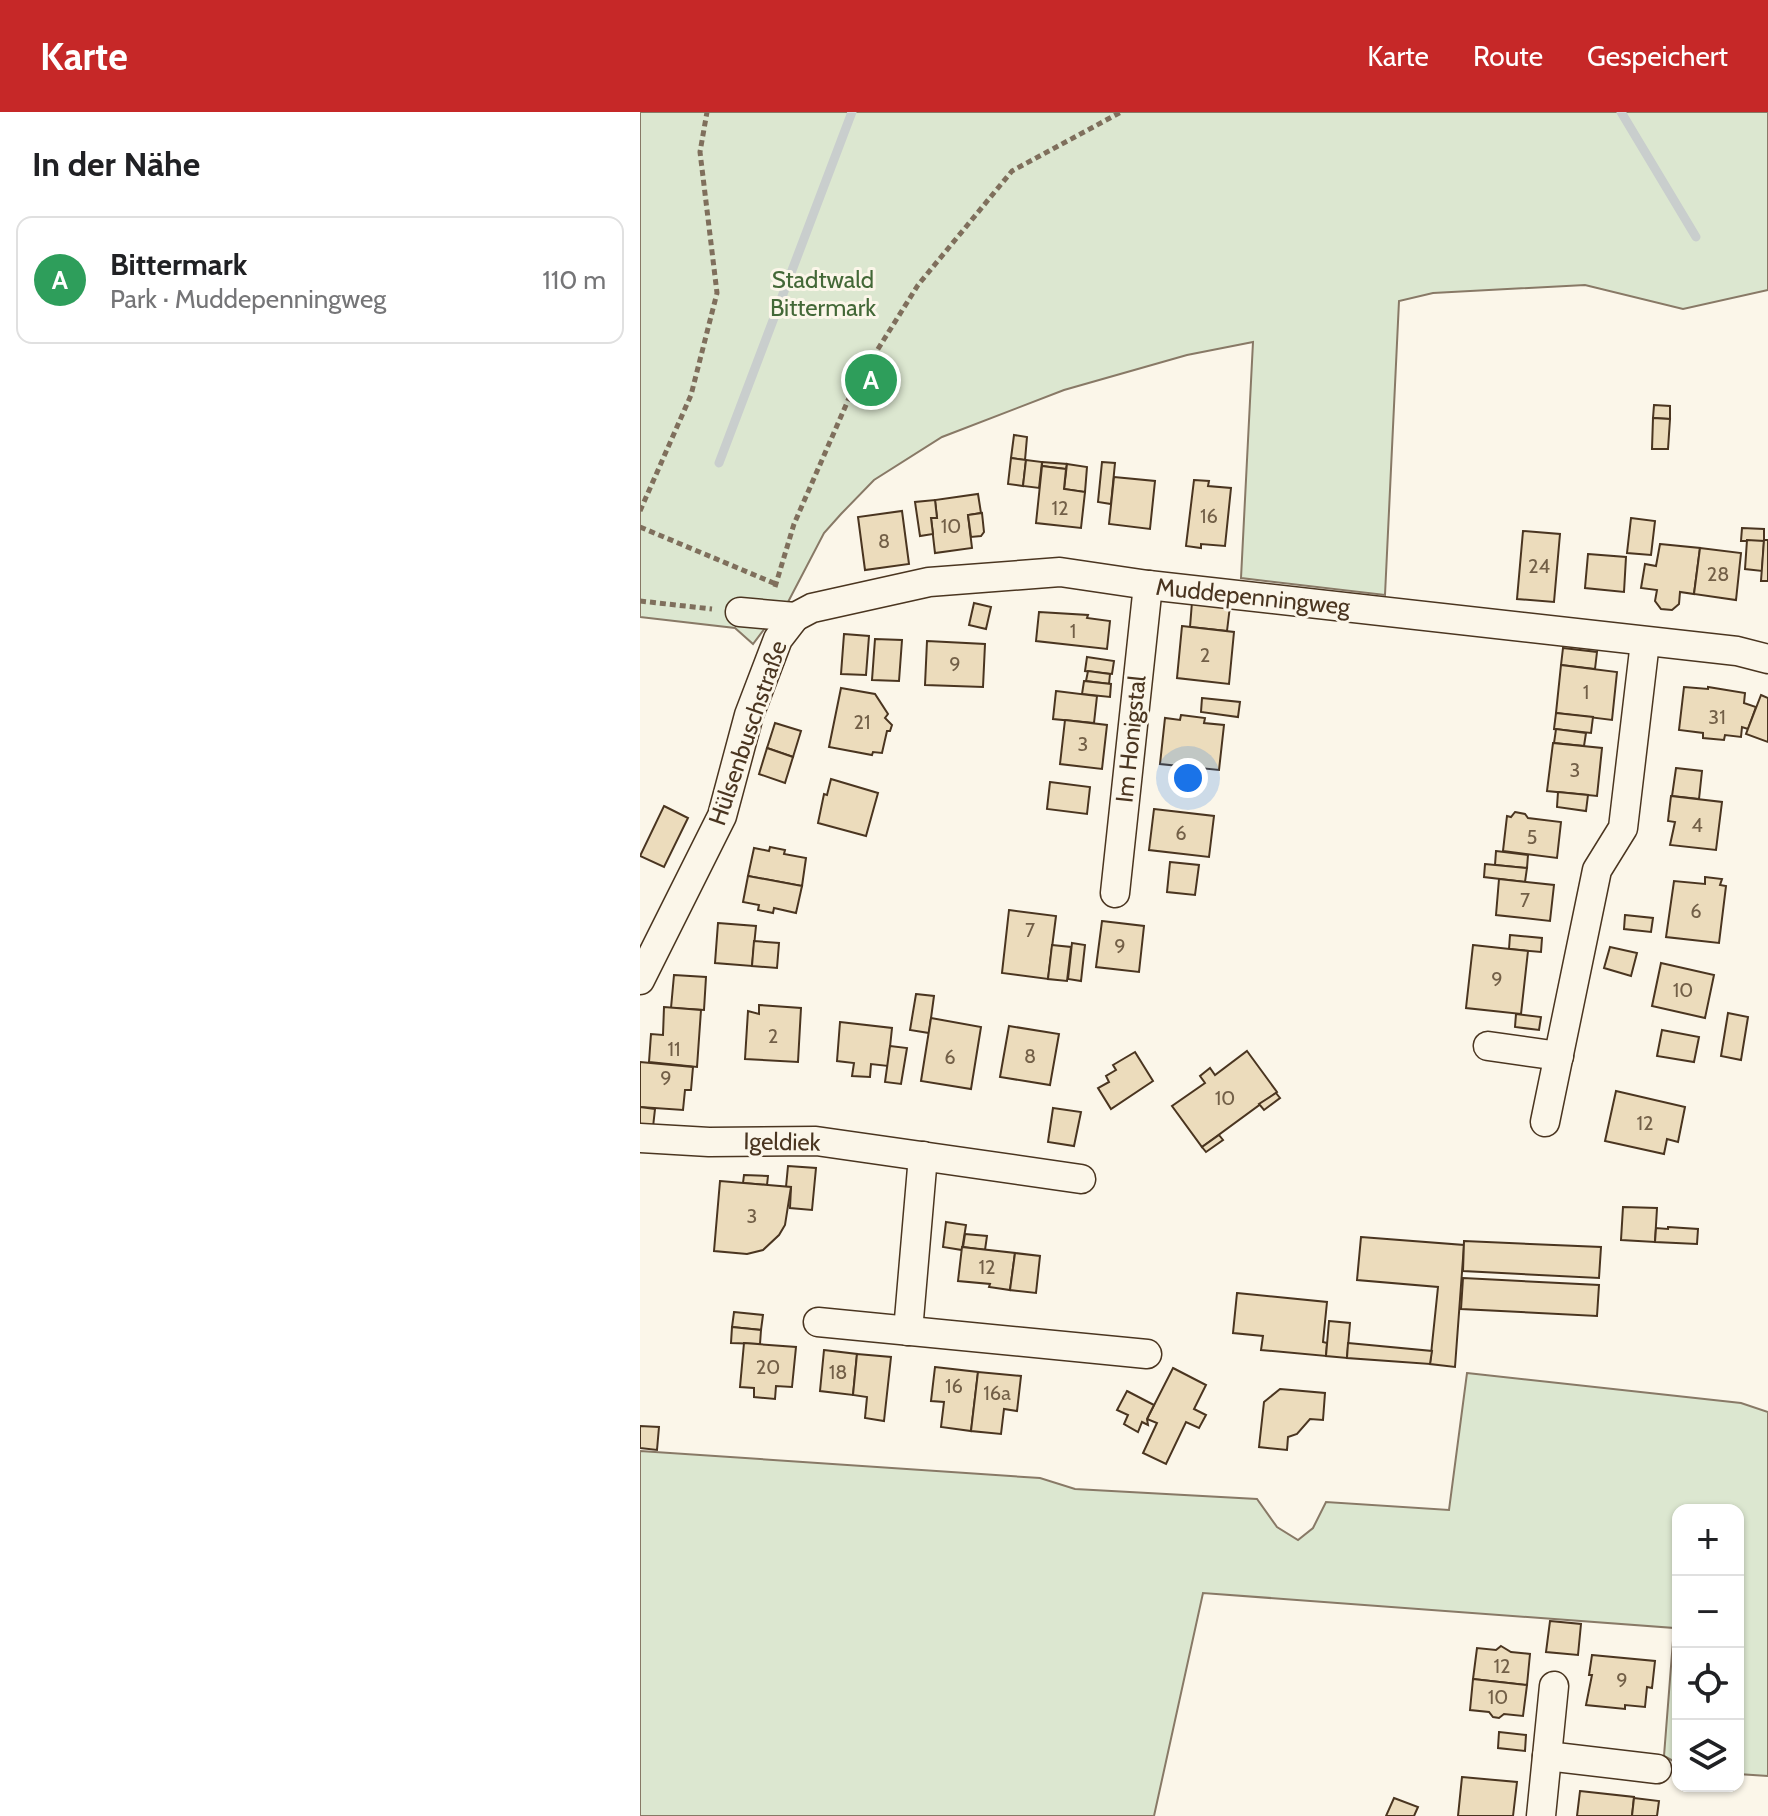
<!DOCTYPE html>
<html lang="de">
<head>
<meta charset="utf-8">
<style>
	body { margin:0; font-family:Cabin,sans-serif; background:#f2f2f2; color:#202124 }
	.controls { position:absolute; right:24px; bottom:24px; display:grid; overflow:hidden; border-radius:16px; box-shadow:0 2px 6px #0004 }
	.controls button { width:72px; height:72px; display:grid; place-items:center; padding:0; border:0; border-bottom:2px solid #e0e0e0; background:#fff; color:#202124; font:40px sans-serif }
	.you { position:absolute; left:548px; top:666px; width:28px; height:28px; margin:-20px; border:6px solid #fff; border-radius:50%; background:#1a73e8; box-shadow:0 0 0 12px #1a73e833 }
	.badge { display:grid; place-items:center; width:52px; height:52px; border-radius:50%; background:#c62828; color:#fff; font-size:26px; font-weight:700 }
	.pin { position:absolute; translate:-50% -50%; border:4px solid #fff; box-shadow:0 2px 8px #0006 }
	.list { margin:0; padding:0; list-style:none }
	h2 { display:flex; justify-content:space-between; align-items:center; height:104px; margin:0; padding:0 32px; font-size:34px }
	h2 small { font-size:26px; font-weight:400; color:#757577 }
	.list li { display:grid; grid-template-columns:52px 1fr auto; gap:24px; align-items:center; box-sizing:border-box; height:128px; margin:0 16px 16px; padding:0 16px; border:2px solid #e0e0e0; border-radius:16px }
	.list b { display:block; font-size:30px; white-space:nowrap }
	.list p { margin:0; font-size:26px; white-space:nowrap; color:#757577 }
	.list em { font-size:26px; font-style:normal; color:#757577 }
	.icon { flex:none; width:44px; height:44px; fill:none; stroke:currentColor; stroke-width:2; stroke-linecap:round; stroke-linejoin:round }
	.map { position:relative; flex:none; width:1128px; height:1704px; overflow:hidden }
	header { display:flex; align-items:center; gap:48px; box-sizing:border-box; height:112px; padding:0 40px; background:#c62828; color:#fff }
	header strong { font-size:38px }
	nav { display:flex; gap:44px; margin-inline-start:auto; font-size:28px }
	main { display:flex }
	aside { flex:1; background:#fff }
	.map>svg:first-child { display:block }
	.green { fill:#dce7d0; stroke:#887966; stroke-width:2 }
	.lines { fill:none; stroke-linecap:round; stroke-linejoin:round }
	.stream { stroke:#c9cecd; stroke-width:9 }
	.building { fill:#ecdcbc; stroke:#4a3520; stroke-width:2 }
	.street-casing { stroke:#4a3520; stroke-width:31 }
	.path { stroke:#7f6f5c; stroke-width:5; stroke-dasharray:6 4; stroke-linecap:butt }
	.street { stroke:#fbf6e9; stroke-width:28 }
	.labels { text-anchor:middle; stroke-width:6; stroke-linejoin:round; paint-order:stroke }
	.number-label { font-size:20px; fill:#725f47 }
	.park-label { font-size:24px; fill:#436837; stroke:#fbf6e9 }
	.street-label { font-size:24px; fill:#4a3520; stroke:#fbf6e9 }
</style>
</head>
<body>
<header>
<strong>Karte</strong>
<nav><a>Karte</a><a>Route</a><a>Gespeichert</a></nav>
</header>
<main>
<aside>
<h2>In der Nähe<small></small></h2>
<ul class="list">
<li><span class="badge" style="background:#2e9e5b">A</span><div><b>Bittermark</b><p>Park · Muddepenningweg</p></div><em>110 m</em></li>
</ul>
</aside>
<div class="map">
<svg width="1128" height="1704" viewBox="0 0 1128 1704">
	<rect width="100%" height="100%" fill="#fbf6e9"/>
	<!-- green -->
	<g class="green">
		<polygon points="0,0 1128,0 1128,178 1043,197 945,173 793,181 759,189 745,483 601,466 613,230 547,243 424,278 302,325 234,368 201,402 184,421 147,492 143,492 113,532 95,516 0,505"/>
		<polygon points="827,1261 1101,1291 1128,1300 1128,1664 1098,1662 1098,1398 1038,1398 1038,1660 1035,1650 1024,1644 1034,1516 563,1481 514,1704 0,1704 0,1339 400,1366 435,1377 617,1387 637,1415 658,1428 673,1416 686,1390 809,1398"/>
	</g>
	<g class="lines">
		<!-- stream -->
		<g class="stream">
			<polyline points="981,0 1056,125"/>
			<polyline points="79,351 212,0"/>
		</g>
	</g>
	<!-- building -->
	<g class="building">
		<polygon points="1014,293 1030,294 1030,307 1013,306"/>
		<polygon points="1013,306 1030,307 1028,337 1012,337"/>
		<polygon points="374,323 387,325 385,348 371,346"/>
		<polygon points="371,346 386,348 383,374 368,372"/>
		<polygon points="386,348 402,350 399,376 383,374"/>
		<polygon points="402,350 427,352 426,357 402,354"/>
		<polygon points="462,350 475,351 471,392 458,390"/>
		<polygon points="427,352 447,355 445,380 424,377"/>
		<polygon points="402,354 426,357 424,377 445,380 441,416 396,411"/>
		<polygon points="474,365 515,369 510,417 469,412"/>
		<polygon points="554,368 569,369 568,374 591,376 585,434 561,432 561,436 546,434"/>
		<polygon points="338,382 341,401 328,403 332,436 295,441 291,406 297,406 295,388"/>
		<polygon points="295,388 297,406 291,406 293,422 280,424 275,390"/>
		<polygon points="262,399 269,452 225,458 218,405"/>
		<polygon points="342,401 344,420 341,424 331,425 328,403"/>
		<polygon points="991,406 1015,409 1011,443 987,441"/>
		<polygon points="1102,416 1124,417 1124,429 1101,429"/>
		<polygon points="883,419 920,422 914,490 877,487"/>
		<polygon points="1107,428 1124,429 1122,459 1105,457"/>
		<polygon points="1124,428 1128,428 1128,469 1121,469"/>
		<polygon points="1020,432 1060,436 1054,482 1040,480 1039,492 1032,498 1021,497 1015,489 1017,478 1001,476 1005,452 1016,454"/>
		<polygon points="1060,436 1101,441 1096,488 1054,482"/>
		<polygon points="948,442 986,445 984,480 945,476"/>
		<polygon points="552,490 590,494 587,519 550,515"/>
		<polygon points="334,491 351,495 346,517 329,513"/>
		<polygon points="399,500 448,503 447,506 470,509 467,537 396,529"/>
		<polygon points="542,514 594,520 589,572 537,566"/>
		<polygon points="204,522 229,524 226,563 201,562"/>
		<polygon points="235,527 262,528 259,569 232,568"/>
		<polygon points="287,529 345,532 343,575 285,573"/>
		<polygon points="923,536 957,540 955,557 921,553"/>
		<polygon points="447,545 474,549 472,562 445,559"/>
		<polygon points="921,553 977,560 972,608 916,601"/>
		<polygon points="448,559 470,562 469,572 446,569"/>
		<polygon points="444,569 471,572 470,585 442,582"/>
		<polygon points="1044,575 1068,577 1068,575 1105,581 1104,591 1116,595 1108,617 1102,615 1101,625 1085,623 1084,628 1063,626 1063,621 1039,618"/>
		<polygon points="201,576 235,582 248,602 245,606 252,613 250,619 247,619 242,641 233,640 232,643 189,635"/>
		<polygon points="416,579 457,584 454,611 413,607"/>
		<polygon points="1121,583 1128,586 1128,630 1106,622"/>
		<polygon points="562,586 600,590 598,605 561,600"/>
		<polygon points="916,601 953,605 951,621 914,617"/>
		<polygon points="541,603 565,606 564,611 584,613 579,658 520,652 525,606 540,608"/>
		<polygon points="425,608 467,613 462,657 420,652"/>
		<polygon points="135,611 161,619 153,645 127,636"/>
		<polygon points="916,617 946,621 944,634 914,631"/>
		<polygon points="913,631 962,636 957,684 907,679"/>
		<polygon points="127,636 153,645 145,671 119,662"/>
		<polygon points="1036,656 1062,659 1059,687 1032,684"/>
		<polygon points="191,667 238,681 226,724 178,711 184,682 187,683"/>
		<polygon points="410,670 450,675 447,702 407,697"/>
		<polygon points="918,680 948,683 946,699 917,695"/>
		<polygon points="1031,684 1082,690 1076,738 1030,733 1035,710 1028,709"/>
		<polygon points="24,694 48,706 24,755 0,744"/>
		<polygon points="514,697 574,704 569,745 509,738"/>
		<polygon points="875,700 885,702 888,706 921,710 917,746 863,739 867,704 871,705"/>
		<polygon points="130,735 145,738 144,742 166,746 162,774 108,764 114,736 129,739"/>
		<polygon points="856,739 888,743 887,756 855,753"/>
		<polygon points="530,750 559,753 555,783 527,780"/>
		<polygon points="845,752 887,756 885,770 844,765"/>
		<polygon points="108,764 162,774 156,801 134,796 133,801 118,798 119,793 103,790"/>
		<polygon points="1065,765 1082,767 1080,773 1086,774 1079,831 1026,825 1034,769 1065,772"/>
		<polygon points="859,767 914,773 910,809 856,803"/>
		<polygon points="369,798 416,804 408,867 362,861"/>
		<polygon points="985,803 1013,806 1011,820 984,817"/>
		<polygon points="462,809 504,814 499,860 456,855"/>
		<polygon points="78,811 116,814 112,854 75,851"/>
		<polygon points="870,823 902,826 901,840 869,837"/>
		<polygon points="114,829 139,831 137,856 112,854"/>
		<polygon points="432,831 445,833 441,869 428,867"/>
		<polygon points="412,833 431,835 427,869 408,867"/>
		<polygon points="833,833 888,839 881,902 826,896"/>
		<polygon points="970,835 997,841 991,864 964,856"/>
		<polygon points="1021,851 1074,863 1065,906 1012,894"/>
		<polygon points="34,863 66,865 64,898 31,896"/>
		<polygon points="276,882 294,884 289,921 270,918"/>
		<polygon points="119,893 161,896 158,950 105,947 108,899 119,902"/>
		<polygon points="24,895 61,898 57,955 9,950 11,922 23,923"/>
		<polygon points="1088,901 1108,905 1101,948 1081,944"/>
		<polygon points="876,902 901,905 899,918 875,915"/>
		<polygon points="291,906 341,915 331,977 281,969"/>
		<polygon points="200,910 252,916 248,954 231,952 230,965 212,964 214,951 197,949"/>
		<polygon points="369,914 419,922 410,973 360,965"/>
		<polygon points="1022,918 1059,925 1054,950 1017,944"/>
		<polygon points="250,934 267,936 261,972 245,970"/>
		<polygon points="607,939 637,980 562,1035 532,994 565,971 560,964 570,956 575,963"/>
		<polygon points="495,940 513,969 471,997 458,976 469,970 466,964 476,958 473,953"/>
		<polygon points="0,950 53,955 51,978 45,978 43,998 0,995"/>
		<polygon points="976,979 1045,995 1038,1030 1027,1027 1024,1042 965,1029"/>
		<polygon points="636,981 640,986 624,998 619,992"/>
		<polygon points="0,995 15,997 13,1015 0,1014"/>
		<polygon points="413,996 441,1000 434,1034 408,1030"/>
		<polygon points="579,1023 583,1028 566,1040 562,1035"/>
		<polygon points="148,1054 176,1056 172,1098 150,1096 151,1075 146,1075"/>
		<polygon points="104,1063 128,1064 127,1073 103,1071"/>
		<polygon points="80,1069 151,1075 145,1113 139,1123 123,1138 107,1142 74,1139"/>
		<polygon points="983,1095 1017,1096 1015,1130 981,1128"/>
		<polygon points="306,1110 326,1113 322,1138 303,1135"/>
		<polygon points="1028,1115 1058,1117 1057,1132 1015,1130 1016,1116 1028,1117"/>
		<polygon points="325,1122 347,1124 345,1138 323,1135"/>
		<polygon points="721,1125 824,1133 815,1255 790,1252 798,1175 717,1168"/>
		<polygon points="824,1129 961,1135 959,1166 823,1159"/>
		<polygon points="322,1135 375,1141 370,1178 349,1175 350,1172 318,1169"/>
		<polygon points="375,1141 400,1144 396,1181 370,1178"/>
		<polygon points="823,1166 959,1173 957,1204 821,1197"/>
		<polygon points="597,1181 687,1190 683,1230 687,1231 686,1244 621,1238 623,1224 593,1221"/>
		<polygon points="94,1200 123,1203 121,1218 92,1215"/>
		<polygon points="689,1209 710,1211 707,1246 686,1244"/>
		<polygon points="92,1215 121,1218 120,1232 91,1231"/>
		<polygon points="104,1231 156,1235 152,1275 136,1274 135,1287 114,1285 114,1276 100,1275"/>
		<polygon points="708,1231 792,1239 790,1252 707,1246"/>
		<polygon points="184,1238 217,1242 213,1283 180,1279"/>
		<polygon points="217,1242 251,1245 244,1309 225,1306 227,1285 213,1283"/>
		<polygon points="295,1255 338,1260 331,1319 301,1315 304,1290 291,1289"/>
		<polygon points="533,1256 566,1273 554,1297 566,1303 559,1316 546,1310 526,1352 503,1341 517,1311 507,1307"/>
		<polygon points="338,1260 381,1264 377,1299 364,1297 361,1322 331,1319"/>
		<polygon points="640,1277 685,1281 683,1308 670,1307 657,1322 648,1325 647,1338 619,1335 624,1290"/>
		<polygon points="487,1279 514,1293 507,1307 508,1313 502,1310 498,1320 484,1312 488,1303 477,1298"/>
		<polygon points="0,1314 19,1315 17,1338 0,1336"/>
		<polygon points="910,1509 941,1512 938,1543 906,1540"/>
		<polygon points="861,1534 871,1540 890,1542 887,1573 833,1567 837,1536 856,1538"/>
		<polygon points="952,1543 1015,1549 1012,1576 1007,1575 1005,1595 985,1593 985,1597 946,1593 952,1563 949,1563"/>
		<polygon points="833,1567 887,1573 883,1604 864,1602 859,1606 853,1605 849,1600 830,1598"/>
		<polygon points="859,1620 886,1623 885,1639 858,1636"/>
		<polygon points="822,1665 877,1670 873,1704 818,1704"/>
		<polygon points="940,1679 994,1685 992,1704 937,1704"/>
		<polygon points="754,1686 778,1695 774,1704 746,1704"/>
		<polygon points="994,1686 1019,1689 1017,1704 992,1704"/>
	</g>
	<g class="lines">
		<defs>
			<g id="street">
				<polyline points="100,500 155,505 172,496 289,470 420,460 508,473 1097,539 1128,547"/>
				<polyline points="475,781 508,473"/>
				<polyline points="0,868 82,704 109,603 138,527 155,505"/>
				<polyline points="848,934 919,944"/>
				<polyline points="905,1010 957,758 983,716 1005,530"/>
				<polyline points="0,1026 69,1030 176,1029 441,1067"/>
				<polyline points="178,1210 507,1242"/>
				<polyline points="268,1219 283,1044"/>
				<polyline points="907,1644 1017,1657"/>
				<polyline points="901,1704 914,1574"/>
			</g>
		</defs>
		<!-- street casing -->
		<use href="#street" class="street-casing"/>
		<!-- path -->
		<g class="path">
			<polyline points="0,399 51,283 77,181 60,40 67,0"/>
			<polyline points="0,415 136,472"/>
			<polyline points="135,475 154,412 213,277 278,173 372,59 481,0"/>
			<polyline points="0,489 72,497"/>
		</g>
		<!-- street -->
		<use href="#street" class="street"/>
	</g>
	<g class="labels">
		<!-- number labels -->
		<g class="number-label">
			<text x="420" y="403">12</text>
			<text x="569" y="411">16</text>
			<text x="311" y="421">10</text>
			<text x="244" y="436">8</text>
			<text x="899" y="461">24</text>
			<text x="1078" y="469">28</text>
			<text x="433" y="526">1</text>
			<text x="565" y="550">2</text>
			<text x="315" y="559">9</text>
			<text x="946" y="587">1</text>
			<text x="1077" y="612">31</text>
			<text x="222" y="617">21</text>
			<text x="443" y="639">3</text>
			<text x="935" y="665">3</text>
			<text x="1057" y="720">4</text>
			<text x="541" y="728">6</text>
			<text x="892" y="732">5</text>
			<text x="885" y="795">7</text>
			<text x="1056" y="806">6</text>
			<text x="390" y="825">7</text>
			<text x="480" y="841">9</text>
			<text x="857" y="874">9</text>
			<text x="1043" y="885">10</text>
			<text x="133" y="931">2</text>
			<text x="34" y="944">11</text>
			<text x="390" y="951">8</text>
			<text x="310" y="952">6</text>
			<text x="26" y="973">9</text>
			<text x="585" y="993">10</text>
			<text x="1005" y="1018">12</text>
			<text x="112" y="1111">3</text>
			<text x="347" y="1162">12</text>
			<text x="128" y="1262">20</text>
			<text x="198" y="1267">18</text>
			<text x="314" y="1281">16</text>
			<text x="357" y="1288">16a</text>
			<text x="862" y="1561">12</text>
			<text x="982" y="1575">9</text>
			<text x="858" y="1592">10</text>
		</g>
		<!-- park labels -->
		<g class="park-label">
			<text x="183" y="176">Stadtwald<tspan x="183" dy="28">Bittermark</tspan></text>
		</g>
		<!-- street labels -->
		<g class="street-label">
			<text transform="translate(613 485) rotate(6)" y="8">Muddepenningweg</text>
			<text transform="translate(108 621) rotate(-71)" y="8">Hülsenbuschstraße</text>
			<text transform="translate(491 627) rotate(-84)" y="8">Im Honigstal</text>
			<text transform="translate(142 1030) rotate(1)" y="8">Igeldiek</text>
		</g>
	</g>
</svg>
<div class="controls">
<button>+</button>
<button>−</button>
<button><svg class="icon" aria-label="locate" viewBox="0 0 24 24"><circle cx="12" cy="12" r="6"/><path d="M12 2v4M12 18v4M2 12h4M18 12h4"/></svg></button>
<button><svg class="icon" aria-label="layers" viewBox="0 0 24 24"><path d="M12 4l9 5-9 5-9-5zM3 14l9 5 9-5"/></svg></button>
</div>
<div class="you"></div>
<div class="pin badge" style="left:231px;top:268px;background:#2e9e5b">A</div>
</div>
</main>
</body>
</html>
